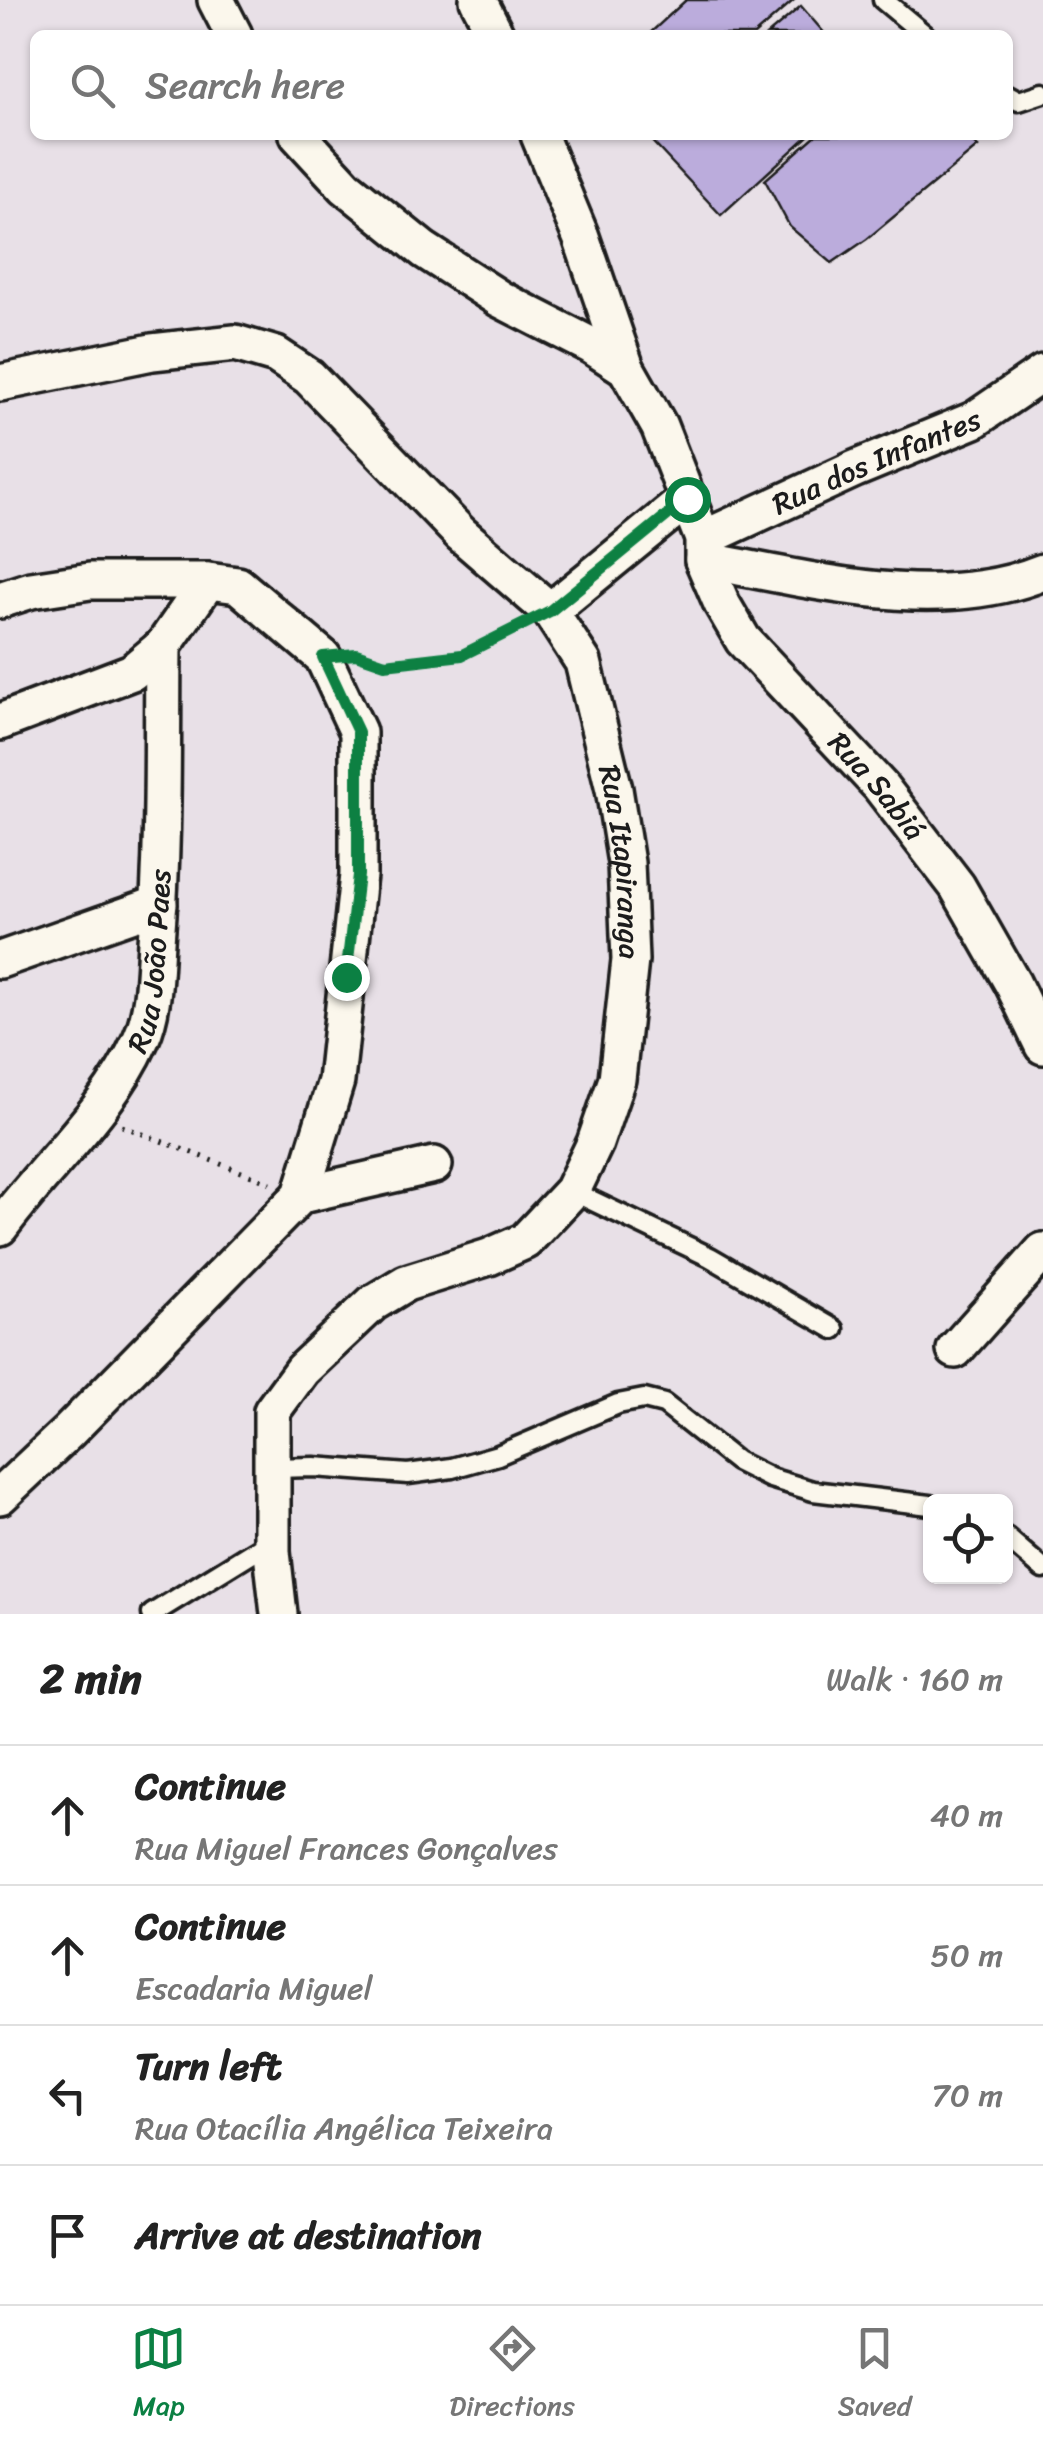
<!DOCTYPE html>
<html lang="en">
<head>
<meta charset="utf-8">
<style>
	body { margin:0; font-family:Sriracha,sans-serif; background:#f6f6f6; color:#222 }
	.controls { position:absolute; right:30px; bottom:30px; display:grid; overflow:hidden; border-radius:15px; box-shadow:0 2px 8px #0004 }
	.controls button { width:90px; height:90px; display:grid; place-items:center; padding:0; border:0; border-bottom:2px solid #e0e0e0; background:#fff; color:#222; font:50px sans-serif }
	.stop { position:absolute; width:30px; height:30px; margin:-22px; border:8px solid #0b8043; border-radius:50%; background:#fff }
	.stop.end { background:#0b8043; border-color:#fff; box-shadow:0 2px 10px #0008 }
	.list { margin:0; padding:0; list-style:none }
	h2 { display:flex; justify-content:space-between; align-items:center; height:130px; margin:0; padding:0 40px; font-size:42px }
	h2 small { font-size:32px; font-weight:400; color:#767676 }
	.list li { display:grid; grid-template-columns:65px 1fr auto; gap:30px; align-items:center; box-sizing:border-box; height:140px; padding:0 40px; border-top:2px solid #e0e0e0 }
	.list b { display:block; font-size:38px; white-space:nowrap }
	.list p { margin:0; font-size:32px; white-space:nowrap; color:#767676 }
	.list em { font-size:32px; font-style:normal; color:#767676 }
	.icon { flex:none; width:55px; height:55px; fill:none; stroke:currentColor; stroke-width:2; stroke-linecap:round; stroke-linejoin:round }
	.map { position:relative; flex:none; width:1043px; height:1614px; overflow:hidden }
	.search { position:absolute; background:#fff; box-shadow:0 2px 8px #0004; left:30px; right:30px; top:30px; height:110px; display:flex; align-items:center; gap:25px; box-sizing:border-box; padding:0 35px; border-radius:15px; color:#767676; font-size:38px }
	.sheet { height:690px; background:#fff }
	nav { display:flex; justify-content:space-around; align-items:center; box-sizing:border-box; height:140px; border-top:2px solid #e0e0e0; background:#fff; font-size:28px; color:#767676 }
	nav a { display:grid; justify-items:center; gap:5px }
	nav .on { color:#0b8043 }
	.map>svg:first-child { display:block }
	.building { fill:#bbacdc; stroke:#1c1c1c; stroke-width:2.5 }
	.lines { fill:none; stroke-linecap:round; stroke-linejoin:round }
	.service-casing { stroke:#1c1c1c; stroke-width:25 }
	.minor-casing { stroke:#1c1c1c; stroke-width:42 }
	.path { stroke:#1c1c1c; stroke-width:5; stroke-dasharray:2.5 8; stroke-linecap:butt }
	.service { stroke:#fbf7ec; stroke-width:18 }
	.minor { stroke:#fbf7ec; stroke-width:35 }
	.route { stroke:#0b8043; stroke-width:12 }
	.labels { text-anchor:middle; stroke-width:9; stroke-linejoin:round; paint-order:stroke }
	.street-label { font-size:30px; fill:#1c1c1c; stroke:#fbf7ec }
</style>
</head>
<body>
<div class="map">
<svg width="1043" height="1614" viewBox="0 0 1043 1614">
	<rect width="100%" height="100%" fill="#e8e0e7"/>
	<filter id="ink" filterUnits="userSpaceOnUse"><feTurbulence type="fractalNoise" baseFrequency=".01" numOctaves="2"/><feDisplacementMap in="SourceGraphic" scale="20" xChannelSelector="R" yChannelSelector="G"/><feConvolveMatrix kernelMatrix="1 2 1 2 8 2 1 2 1" color-interpolation-filters="sRGB"/></filter>
	<g filter="url(#ink)">
		<!-- building -->
		<g class="building">
			<polygon points="686,0 794,0 754,35 648,35"/>
			<polygon points="801,6 826,35 767,35"/>
			<polygon points="646,135 809,135 721,215"/>
			<polygon points="816,135 964,135 978,147 867,239 832,263 790,227 765,180"/>
		</g>
		<g class="lines">
			<defs>
				<g id="service">
					<polyline points="883,0 925,35"/>
					<polyline points="1008,95 1019,101 1043,93"/>
					<polyline points="572,1191 710,1257 834,1329"/>
					<polyline points="272,1468 314,1467 408,1474 452,1468 498,1455 618,1404 644,1399 664,1404 736,1461 770,1478 813,1491 930,1505"/>
					<polyline points="1006,1537 1043,1569"/>
					<polyline points="152,1614 272,1540"/>
				</g>
				<g id="minor">
					<polyline points="216,0 234,35"/>
					<polyline points="478,0 496,35"/>
					<path id="s1" d="M 298,135 L 346,187 L 424,250 L 500,299 L 592,346 L 626,368 L 659,426 L 703,539 L 703,560 L 722,604 L 743,640 L 880,786 L 957,886 L 1013,984 L 1043,1046"/>
					<polyline points="539,135 581,237 626,368"/>
					<path id="s2" d="M 0,383 L 152,352 L 235,343 L 276,355 L 309,377 L 461,534 L 550,611 L 583,662 L 614,789 L 626,863 L 630,960 L 617,1079 L 595,1143 L 572,1191 L 525,1241 L 489,1257 L 406,1283 L 373,1303 L 302,1370 L 272,1411 L 272,1552 L 279,1614"/>
					<path id="s3" d="M 703,539 L 855,469 L 974,420 L 1043,373"/>
					<path d="M 703,560 C 808,579 939,615 1043,572"/>
					<polyline points="0,600 31,590 90,581 208,581 238,585 323,657 358,732 358,875 336,1081 301,1195 68,1432 0,1496"/>
					<polyline points="550,611 687,499"/>
					<polyline points="0,722 132,672 163,646 208,581"/>
					<polyline points="0,960 159,904"/>
					<polyline points="301,1195 434,1165"/>
					<path id="s4" d="M 0,1227 C 46,1165 109,1111 141,1039 C 154,1010 154,974 156,942 C 164,844 162,745 163,646"/>
					<polyline points="955,1350 1043,1251"/>
				</g>
			</defs>
			<!-- service casing -->
			<use href="#service" class="service-casing"/>
			<!-- minor casing -->
			<use href="#minor" class="minor-casing"/>
			<!-- path -->
			<g class="path">
				<path d="M 356,655 C 422,676 463,654 521,625"/>
				<polyline points="122,1126 270,1183"/>
			</g>
			<!-- service -->
			<use href="#service" class="service"/>
			<!-- minor -->
			<use href="#minor" class="minor"/>
		</g>
	</g>
	<g class="lines" filter="url(#ink)">
		<!-- route -->
		<polyline class="route" points="346,977 358,875 358,732 323,657 356,654 385,664 462,655 550,611 687,499"/>
	</g>
	<g class="labels">
		<!-- street labels -->
		<g class="street-label">
			<text dy="10" stroke="none"><textPath href="#s3" startOffset="190">Rua dos Infantes</textPath></text>
			<text dy="10" stroke="none"><textPath href="#s1" startOffset="902">Rua Sabiá</textPath></text>
			<text dy="10" stroke="none"><textPath href="#s2" startOffset="922">Rua Itapiranga</textPath></text>
			<text dy="10" stroke="none"><textPath href="#s4" startOffset="315">Rua João Paes</textPath></text>
		</g>
	</g>
</svg>
<div class="controls">
<button><svg class="icon" aria-label="locate" viewBox="0 0 24 24"><circle cx="12" cy="12" r="6"/><path d="M12 2v4M12 18v4M2 12h4M18 12h4"/></svg></button>
</div>
<div class="stop" style="left:687px;top:499px"></div>
<div class="stop end" style="left:346px;top:977px"></div>
<div class="search"><svg class="icon" aria-label="search" viewBox="0 0 24 24"><circle cx="10" cy="10" r="6"/><path d="M15 15l6 6"/></svg>Search here</div>
</div>
<section class="sheet">
<h2>2 min<small>Walk · 160 m</small></h2>
<ul class="list">
<li><svg class="icon" aria-label="ahead" viewBox="0 0 24 24"><path d="M12 20V5M6 11l6-6 6 6"/></svg><div><b>Continue</b><p>Rua Miguel Frances Gonçalves</p></div><em>40 m</em></li>
<li><svg class="icon" aria-label="ahead" viewBox="0 0 24 24"><path d="M12 20V5M6 11l6-6 6 6"/></svg><div><b>Continue</b><p>Escadaria Miguel</p></div><em>50 m</em></li>
<li><svg class="icon" aria-label="left" viewBox="0 0 24 24"><path d="M17 20v-9H6M10 6l-5 5 5 5"/></svg><div><b>Turn left</b><p>Rua Otacília Angélica Teixeira</p></div><em>70 m</em></li>
<li><svg class="icon" aria-label="arrive" viewBox="0 0 24 24"><path d="M6 21V4h12l-3 4 3 4H6"/></svg><div><b>Arrive at destination</b></div></li>
</ul>
</section>
<nav>
<a class="on"><svg class="icon" aria-label="map" viewBox="0 0 24 24"><path d="M3 6l6-2 6 2 6-2v14l-6 2-6-2-6 2zM9 4v14M15 6v14"/></svg>Map</a>
<a><svg class="icon" aria-label="directions" viewBox="0 0 24 24"><path d="M12 3l9 9-9 9-9-9zM9 14v-3h6M13 9l2 2-2 2"/></svg>Directions</a>
<a><svg class="icon" aria-label="saved" viewBox="0 0 24 24"><path d="M7 4h10v16l-5-4-5 4z"/></svg>Saved</a>
</nav>
</body>
</html>
